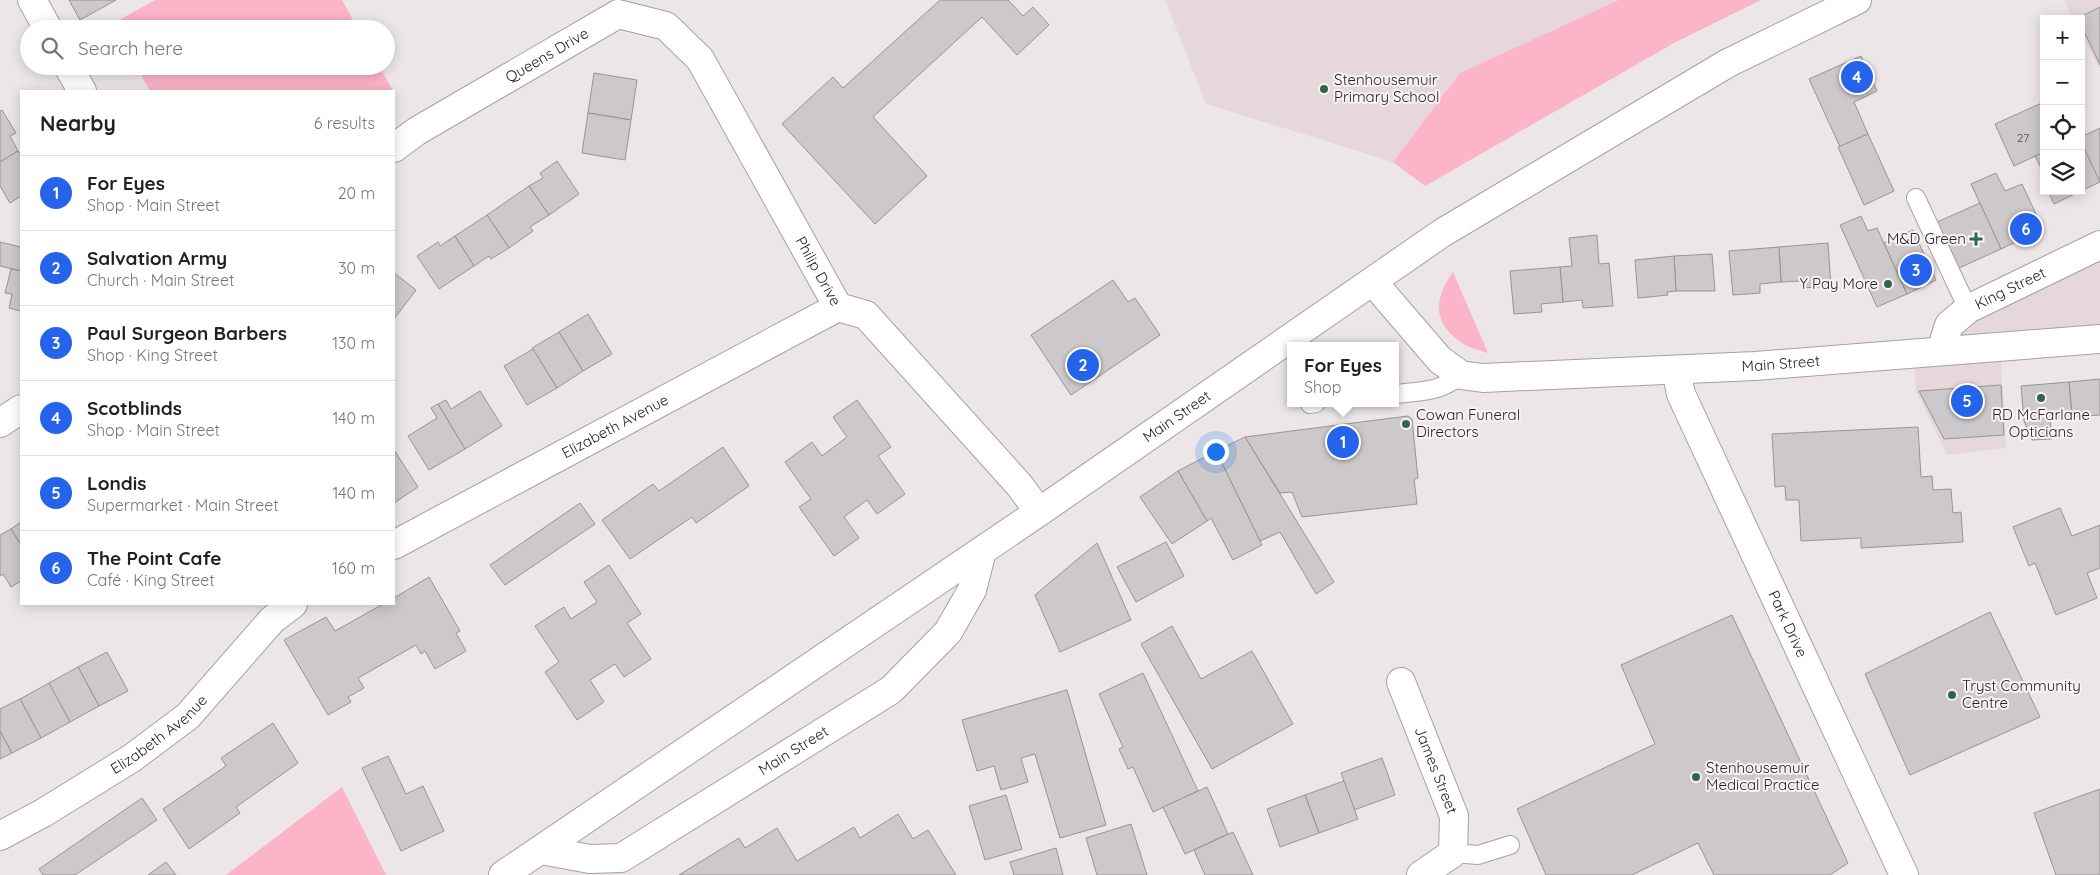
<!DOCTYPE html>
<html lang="en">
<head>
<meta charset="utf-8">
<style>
	body { margin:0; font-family:Quicksand,sans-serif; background:#f6f6f6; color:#222 }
	.controls { position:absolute; right:15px; top:15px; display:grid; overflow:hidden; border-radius:0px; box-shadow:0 2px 12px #0003 }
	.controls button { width:45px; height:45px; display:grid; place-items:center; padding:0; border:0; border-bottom:1px solid #e0e0e0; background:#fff; color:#222; font:25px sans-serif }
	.you { position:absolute; left:1215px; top:451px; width:18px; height:18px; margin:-12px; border:4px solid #fff; border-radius:50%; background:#1a73e8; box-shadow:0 0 0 8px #1a73e833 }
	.badge { display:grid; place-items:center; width:32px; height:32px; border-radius:50%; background:#2563eb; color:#fff; font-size:16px; font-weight:700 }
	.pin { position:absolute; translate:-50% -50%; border:2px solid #fff; box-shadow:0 1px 5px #0006 }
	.popup { position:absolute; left:1287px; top:342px; width:112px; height:65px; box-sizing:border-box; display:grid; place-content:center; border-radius:0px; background:#fff; filter:drop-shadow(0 1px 4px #0005); font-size:16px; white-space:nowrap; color:#767676 }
	.popup b { font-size:19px; color:#222 }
	.popup::after { content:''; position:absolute; left:50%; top:100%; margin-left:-10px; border:10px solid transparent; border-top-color:#fff }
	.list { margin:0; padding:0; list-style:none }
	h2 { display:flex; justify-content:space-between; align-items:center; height:65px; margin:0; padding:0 20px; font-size:21px }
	h2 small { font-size:16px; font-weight:400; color:#767676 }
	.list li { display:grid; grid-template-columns:32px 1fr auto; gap:15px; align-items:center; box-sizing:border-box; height:75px; padding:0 20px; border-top:1px solid #e0e0e0 }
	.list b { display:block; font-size:19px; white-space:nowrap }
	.list p { margin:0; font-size:16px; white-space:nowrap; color:#767676 }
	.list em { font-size:16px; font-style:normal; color:#767676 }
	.icon { flex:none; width:28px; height:28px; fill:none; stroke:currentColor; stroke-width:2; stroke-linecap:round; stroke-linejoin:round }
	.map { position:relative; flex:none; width:2100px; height:875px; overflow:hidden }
	.search { position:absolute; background:#fff; box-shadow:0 2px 12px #0003; left:20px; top:20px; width:375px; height:55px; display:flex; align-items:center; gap:12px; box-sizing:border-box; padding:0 18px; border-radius:28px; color:#767676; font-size:19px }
	.panel { position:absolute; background:#fff; box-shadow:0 2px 12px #0003; left:20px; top:90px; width:375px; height:515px; border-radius:0px }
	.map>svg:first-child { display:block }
	.built { fill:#e6d7db }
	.green { fill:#fbb4c8 }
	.building { fill:#cdc8c9; stroke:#989394 }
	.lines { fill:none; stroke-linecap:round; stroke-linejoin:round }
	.lane-casing { stroke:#a6a1a2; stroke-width:20 }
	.street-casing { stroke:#a6a1a2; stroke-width:30 }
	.secondary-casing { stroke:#a6a1a2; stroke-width:30 }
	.lane { stroke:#fff; stroke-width:18 }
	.street { stroke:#fff; stroke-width:28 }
	.secondary { stroke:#fff; stroke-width:28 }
	.poi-dot { fill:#30654a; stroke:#f9f3f5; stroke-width:2 }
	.labels { text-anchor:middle; stroke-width:4; stroke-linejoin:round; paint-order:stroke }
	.number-label { font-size:12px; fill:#504d4e }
	.street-label { font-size:15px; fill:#262425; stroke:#f9f3f5 }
	.poi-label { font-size:15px; fill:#262425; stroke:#f9f3f5; text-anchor:start }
</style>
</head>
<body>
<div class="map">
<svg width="2100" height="875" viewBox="0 0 2100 875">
	<rect width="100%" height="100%" fill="#ece6e8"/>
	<!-- built -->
	<g class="built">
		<polygon points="1165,0 1619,0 1460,73 1393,162 1206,104"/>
		<polygon points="2064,0 2100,0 2100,70 2081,33 2081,19 2074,19"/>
		<polygon points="2100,259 2100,337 2000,346 2006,448 1947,455 1916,391 1913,344"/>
	</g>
	<!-- green -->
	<g class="green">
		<polygon points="155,0 342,0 358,29 115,29 112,24"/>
		<polygon points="1619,0 1761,0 1674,43 1425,186 1393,162 1460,73"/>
		<polygon points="136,66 379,66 393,91 150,91"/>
		<path d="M 1453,272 L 1488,353 C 1480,350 1469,348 1462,343 C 1432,323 1434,299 1453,272 Z"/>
		<polygon points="342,787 386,875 226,875"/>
	</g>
	<!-- building -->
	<g class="building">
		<polygon points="69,0 116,0 80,20"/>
		<polygon points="940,0 1008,0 1023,16 1033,7 1049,25 1017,55 982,17 873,117 927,176 875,224 782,124 833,77 843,88"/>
		<polygon points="2100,7 2100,65 2081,25 2081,19 2078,18"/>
		<polygon points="1861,56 1877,91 1854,102 1868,134 1840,147 1809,79"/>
		<polygon points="594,73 637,80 631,120 588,113"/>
		<polygon points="2044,102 2044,152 2014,166 1995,124"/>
		<polygon points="2,110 16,133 10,136 18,151 0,162 0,111"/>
		<polygon points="588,113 631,120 625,160 582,153"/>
		<polygon points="2100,128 2100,182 2081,143 2081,137"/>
		<polygon points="1868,134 1894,191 1864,205 1838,147"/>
		<polygon points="2084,148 2100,182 2081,191 2081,150"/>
		<polygon points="18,151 21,155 21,196 10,203 0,186 0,162"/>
		<polygon points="2044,152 2044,182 2040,174 2043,172 2035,156"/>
		<polygon points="557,161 579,194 549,215 529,186 543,178 540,173"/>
		<polygon points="1996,173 2005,191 2022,184 2043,229 2001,249 1971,184"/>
		<polygon points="529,186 549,215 530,227 533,231 509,248 487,215"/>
		<polygon points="2048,191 2081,191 2054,204"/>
		<polygon points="1980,203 2001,249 1959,268 1937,222"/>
		<polygon points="487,215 509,248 491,259 489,256 474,266 455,236"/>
		<polygon points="1861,216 1868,231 1877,228 1907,294 1877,307 1840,225"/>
		<polygon points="1913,230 1936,280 1907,294 1884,243"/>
		<polygon points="1597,235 1599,264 1609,263 1613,306 1583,308 1582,300 1563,302 1560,267 1572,266 1569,238"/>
		<polygon points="455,236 474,266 439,289 417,256 438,242 440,246"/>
		<polygon points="0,242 21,247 21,271 0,266"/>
		<polygon points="1828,243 1831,286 1802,288 1801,281 1781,282 1779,247"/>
		<polygon points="1779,247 1781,282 1760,284 1760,293 1733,295 1729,251"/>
		<polygon points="1712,254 1715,291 1676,291 1674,256"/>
		<polygon points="1674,256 1676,291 1667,292 1668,295 1638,298 1635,260"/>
		<polygon points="1560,267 1563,302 1541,304 1542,312 1514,314 1510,271"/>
		<polygon points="11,269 21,271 21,311 9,308 12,294 5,293"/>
		<polygon points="394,273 416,290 394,319"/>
		<polygon points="1113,280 1128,302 1135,298 1160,335 1071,395 1031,335"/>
		<polygon points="588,314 612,354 583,371 559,332"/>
		<polygon points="559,332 583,371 557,388 532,348"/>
		<polygon points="533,349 557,388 527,405 504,366"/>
		<polygon points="2100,379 2100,415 2072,417 2069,382"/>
		<polygon points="2069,382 2072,417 2050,419 2052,439 2032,440 2024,421 2021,386"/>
		<polygon points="2001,385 2004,435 1944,439 1919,391"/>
		<polygon points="480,391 502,426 465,449 438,404 446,400 451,409"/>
		<polygon points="857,400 891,447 878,456 905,494 877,514 867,500 844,517 859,538 834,556 799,507 811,499 785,462 812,442 822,456 847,437 833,417"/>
		<polygon points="438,404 465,449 429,470 408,436 437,418 431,408"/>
		<polygon points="1408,416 1412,419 1418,478 1414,479 1417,504 1302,517 1292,492 1280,493 1245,437"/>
		<polygon points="1918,427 1921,477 1932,476 1933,490 1951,489 1953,513 1961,512 1963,542 1861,548 1861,538 1801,541 1799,500 1786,500 1785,486 1775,487 1772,434"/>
		<polygon points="1245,437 1334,582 1316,594 1280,532 1260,541 1216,451"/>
		<polygon points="723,447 749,486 696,523 692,517 630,559 602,520 653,484 659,491"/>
		<polygon points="394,450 418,487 394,503"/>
		<polygon points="1216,451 1262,545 1233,560 1211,518 1207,521 1178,471"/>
		<polygon points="1178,471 1207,521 1172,544 1140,497"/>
		<polygon points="580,503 595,524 505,585 490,565"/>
		<polygon points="2060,508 2072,536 2100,525 2100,568 2087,573 2097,598 2056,615 2035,563 2029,566 2013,527"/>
		<polygon points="21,522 21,545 11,529"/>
		<polygon points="11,529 21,545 21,581 11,587 3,574 0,576 0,535"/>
		<polygon points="1166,542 1184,576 1136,602 1117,567"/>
		<polygon points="1097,543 1131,620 1060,652 1035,595"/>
		<polygon points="609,565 641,614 627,623 651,659 624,677 615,664 590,680 604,702 577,720 545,672 559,662 535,626 564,607 571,619 597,602 584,582"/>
		<polygon points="429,577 460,631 456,633 466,651 435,669 425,651 421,654 416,645 358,678 364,688 348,697 351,702 328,715 284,640 326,617 335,631 383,604 394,604 394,598"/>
		<polygon points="1990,612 2040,717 1910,775 1865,674"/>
		<polygon points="1732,615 1848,863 1830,875 1714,875 1698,843 1632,875 1546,875 1517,809 1655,744 1621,665"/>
		<polygon points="1172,626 1201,679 1252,651 1293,724 1212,769 1141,644"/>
		<polygon points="107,652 128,691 99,706 78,667"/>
		<polygon points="78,667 99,706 70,722 49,683"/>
		<polygon points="1143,673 1198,791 1153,812 1133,767 1128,769 1119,749 1123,747 1099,694"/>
		<polygon points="49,683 70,722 41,738 20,699"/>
		<polygon points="1067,690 1106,825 1060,838 1035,754 1021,758 1028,782 1001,790 994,766 977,771 962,720"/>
		<polygon points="20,699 41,738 12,753 0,731 0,709"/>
		<polygon points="273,723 298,763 236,807 240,813 189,849 163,809 226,766 221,758"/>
		<polygon points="0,731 12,753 0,759"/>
		<polygon points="388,756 406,794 423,786 444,831 401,851 362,768"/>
		<polygon points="1382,758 1395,795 1354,810 1341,773"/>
		<polygon points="1344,781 1358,819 1319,833 1305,795"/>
		<polygon points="1207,787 1228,834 1185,854 1163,807"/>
		<polygon points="2100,789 2100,875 2056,875 2034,813"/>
		<polygon points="1006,795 1022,849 985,860 969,806"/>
		<polygon points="1305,795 1319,833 1280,847 1267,809"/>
		<polygon points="142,798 157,820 75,875 43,875 39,869"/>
		<polygon points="898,814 913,839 928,830 956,875 679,875 739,838 745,848 777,828 797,861 854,827 860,838"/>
		<polygon points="1131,824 1147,875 1097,875 1086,838"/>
		<polygon points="1233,832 1253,875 1205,875 1194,850"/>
		<polygon points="1056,848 1063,875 1014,875 1010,862"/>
		<polygon points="166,862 176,875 148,875"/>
	</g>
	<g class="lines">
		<defs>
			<g id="lane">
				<polyline points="1916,198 1968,309"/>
				<path d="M 1396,394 C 1422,391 1440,392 1461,375"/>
				<polyline points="1310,404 1316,403"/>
				<polyline points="1453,853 1478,855 1510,845"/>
			</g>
			<g id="street">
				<polyline points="32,0 48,29"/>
				<polyline points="68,66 82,91"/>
				<path id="s1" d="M 394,148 L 417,131 L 618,14 L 666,26 L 700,59 L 838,307 L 866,315 L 1020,486 L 1039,512"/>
				<path id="s2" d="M 1373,282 L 1440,360 L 1461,375 L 1483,378 L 1755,366 L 2100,339"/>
				<path id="s3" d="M 1941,351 L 1949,325 L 1968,309 L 2100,245"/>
				<path id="s4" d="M 1676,370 L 1681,394 L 1904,875"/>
				<polyline points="0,423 21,409"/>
				<path id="s5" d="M 394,545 L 838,307"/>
				<path id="s6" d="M 1401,682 L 1454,816 L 1453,853 L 1421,875"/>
				<path id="s7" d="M 0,836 L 43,813 L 132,758 L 188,716 L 272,620 L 293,604"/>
				<path id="s8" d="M 541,850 L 590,859 L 621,858 L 891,690 L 948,632 L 972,590 L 982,551"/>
			</g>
			<g id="secondary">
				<path id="s9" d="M 503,875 L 1039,512 L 1442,233 L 1728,63 L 1857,0"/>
			</g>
		</defs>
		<!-- lane casing -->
		<use href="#lane" class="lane-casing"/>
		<!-- street casing -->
		<use href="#street" class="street-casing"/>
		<!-- secondary casing -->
		<use href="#secondary" class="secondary-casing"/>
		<!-- lane -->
		<use href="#lane" class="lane"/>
		<!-- street -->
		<use href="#street" class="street"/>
		<!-- secondary -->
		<use href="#secondary" class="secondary"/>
	</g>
	<!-- markers -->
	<g class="poi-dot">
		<circle cx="1324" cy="89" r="5"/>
		<path d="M1973.5 231.5h5v5h5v5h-5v5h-5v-5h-5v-5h5z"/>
		<circle cx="1888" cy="284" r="5"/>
		<circle cx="2041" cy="398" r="5"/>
		<circle cx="1406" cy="424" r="5"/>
		<circle cx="1952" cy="695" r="5"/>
		<circle cx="1696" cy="777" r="5"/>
	</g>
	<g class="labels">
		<!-- number labels -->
		<g class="number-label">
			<text x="2023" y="142">27</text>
		</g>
		<!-- street labels -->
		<g class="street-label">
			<text dy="5" stroke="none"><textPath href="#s1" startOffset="179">Queens Drive</textPath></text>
			<text dy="5" stroke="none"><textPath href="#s1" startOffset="601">Philip Drive</textPath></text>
			<text dy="5" stroke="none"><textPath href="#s3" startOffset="99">King Street</textPath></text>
			<text dy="5" stroke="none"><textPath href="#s2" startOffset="449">Main Street</textPath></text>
			<text dy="5" stroke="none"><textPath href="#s9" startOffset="815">Main Street</textPath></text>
			<text dy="5" stroke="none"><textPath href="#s5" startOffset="251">Elizabeth Avenue</textPath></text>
			<text dy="5" stroke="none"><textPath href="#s4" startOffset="278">Park Drive</textPath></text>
			<text dy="5" stroke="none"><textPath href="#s7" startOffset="189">Elizabeth Avenue</textPath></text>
			<text dy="5" stroke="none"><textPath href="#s8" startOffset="284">Main Street</textPath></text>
			<text dy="5" stroke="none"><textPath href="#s6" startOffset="95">James Street</textPath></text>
		</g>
		<!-- poi labels -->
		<g class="poi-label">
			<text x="1334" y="85">Stenhousemuir<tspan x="1334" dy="17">Primary School</tspan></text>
			<text x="1966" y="244" text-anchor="end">M&amp;D Green</text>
			<text x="1878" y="289" text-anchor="end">Y Pay More</text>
			<text x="1416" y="420">Cowan Funeral<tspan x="1416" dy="17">Directors</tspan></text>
			<text x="2041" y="420" text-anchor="middle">RD McFarlane<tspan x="2041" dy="17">Opticians</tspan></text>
			<text x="1962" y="691">Tryst Community<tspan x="1962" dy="17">Centre</tspan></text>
			<text x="1706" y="773">Stenhousemuir<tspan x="1706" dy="17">Medical Practice</tspan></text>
		</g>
	</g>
</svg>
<div class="controls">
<button>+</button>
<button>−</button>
<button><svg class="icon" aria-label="locate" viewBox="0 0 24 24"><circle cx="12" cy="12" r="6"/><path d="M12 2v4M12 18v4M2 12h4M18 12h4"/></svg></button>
<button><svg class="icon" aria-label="layers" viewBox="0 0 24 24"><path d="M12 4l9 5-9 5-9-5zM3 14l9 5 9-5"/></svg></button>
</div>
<div class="you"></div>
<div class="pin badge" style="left:1343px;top:442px">1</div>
<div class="popup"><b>For Eyes</b>Shop</div>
<div class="pin badge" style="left:1083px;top:365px">2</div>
<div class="pin badge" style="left:1916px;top:270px">3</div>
<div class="pin badge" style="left:1857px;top:77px">4</div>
<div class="pin badge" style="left:1967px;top:401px">5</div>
<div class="pin badge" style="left:2026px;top:229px">6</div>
<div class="search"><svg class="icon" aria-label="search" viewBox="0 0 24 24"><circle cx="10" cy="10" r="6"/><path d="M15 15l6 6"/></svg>Search here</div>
<section class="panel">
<h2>Nearby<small>6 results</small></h2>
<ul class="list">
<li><span class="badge">1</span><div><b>For Eyes</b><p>Shop · Main Street</p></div><em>20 m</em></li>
<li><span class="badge">2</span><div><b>Salvation Army</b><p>Church · Main Street</p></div><em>30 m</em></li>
<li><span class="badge">3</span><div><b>Paul Surgeon Barbers</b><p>Shop · King Street</p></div><em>130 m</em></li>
<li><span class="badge">4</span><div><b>Scotblinds</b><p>Shop · Main Street</p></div><em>140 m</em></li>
<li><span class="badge">5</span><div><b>Londis</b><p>Supermarket · Main Street</p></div><em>140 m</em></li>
<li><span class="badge">6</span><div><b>The Point Cafe</b><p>Café · King Street</p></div><em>160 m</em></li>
</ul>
</section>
</div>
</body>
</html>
